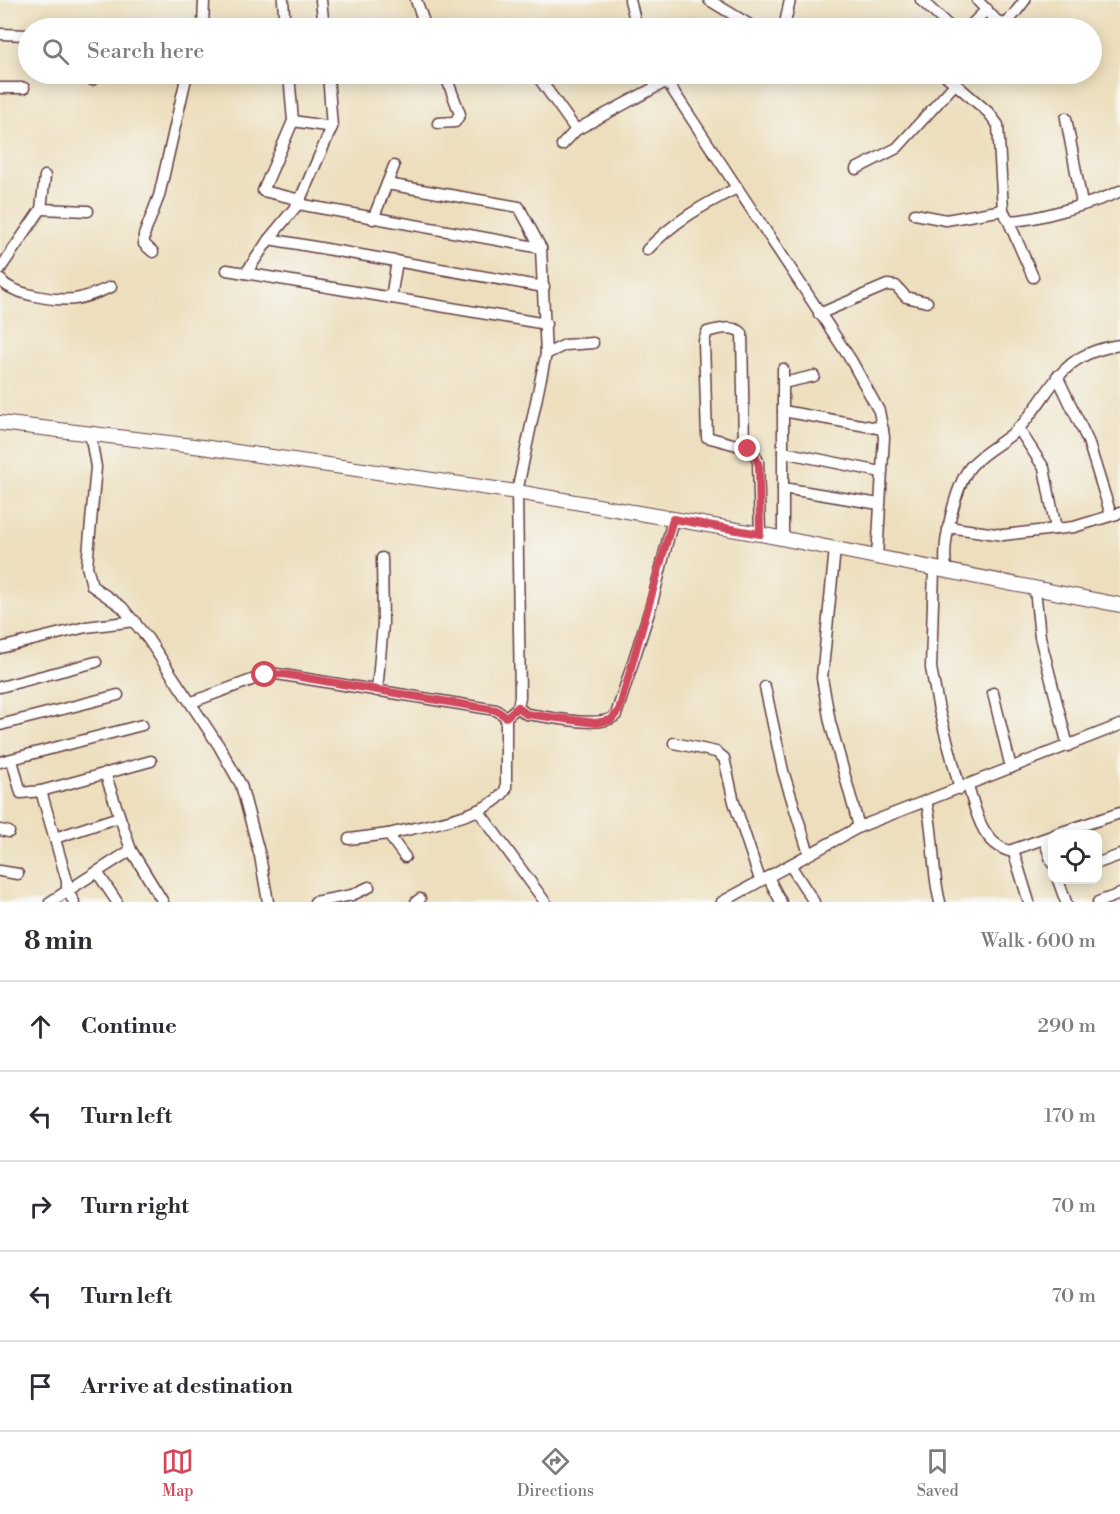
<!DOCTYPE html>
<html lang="en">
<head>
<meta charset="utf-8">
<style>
	body { margin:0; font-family:"Libre Bodoni",serif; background:#f2f2f3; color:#2b2b33 }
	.controls { position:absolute; right:18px; bottom:18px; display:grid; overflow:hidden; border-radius:12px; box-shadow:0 3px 15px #0003 }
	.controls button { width:54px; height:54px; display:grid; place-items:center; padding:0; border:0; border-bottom:2px solid #e1e1e2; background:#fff; color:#2b2b33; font:30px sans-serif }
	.stop { position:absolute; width:18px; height:18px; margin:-14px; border:4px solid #d1495b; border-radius:50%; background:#fff }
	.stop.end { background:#d1495b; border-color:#fff; box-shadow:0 2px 6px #0008 }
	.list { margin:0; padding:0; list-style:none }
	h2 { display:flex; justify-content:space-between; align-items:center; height:78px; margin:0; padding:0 24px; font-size:26px }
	h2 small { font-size:20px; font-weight:400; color:#7c7c81 }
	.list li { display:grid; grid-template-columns:39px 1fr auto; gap:18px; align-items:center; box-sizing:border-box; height:90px; padding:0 24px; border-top:2px solid #e1e1e2 }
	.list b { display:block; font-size:22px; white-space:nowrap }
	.list em { font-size:20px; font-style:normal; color:#7c7c81 }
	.icon { flex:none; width:33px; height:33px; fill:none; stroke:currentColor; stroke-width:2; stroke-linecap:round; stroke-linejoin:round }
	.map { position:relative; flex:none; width:1120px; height:902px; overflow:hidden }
	.search { position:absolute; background:#fff; box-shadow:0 3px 15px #0003; left:18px; right:18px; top:18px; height:66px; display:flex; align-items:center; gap:15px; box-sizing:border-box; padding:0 21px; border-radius:33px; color:#7c7c81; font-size:22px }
	.sheet { height:528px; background:#fff }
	nav { display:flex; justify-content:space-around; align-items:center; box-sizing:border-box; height:84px; border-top:2px solid #e1e1e2; background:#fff; font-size:16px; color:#7c7c81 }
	nav a { display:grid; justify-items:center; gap:3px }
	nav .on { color:#d1495b }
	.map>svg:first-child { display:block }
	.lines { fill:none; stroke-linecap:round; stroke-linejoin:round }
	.street-casing { stroke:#623c41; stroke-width:13 }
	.secondary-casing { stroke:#623c41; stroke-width:16 }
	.street { stroke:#fff; stroke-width:10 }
	.secondary { stroke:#fff; stroke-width:14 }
	.route { stroke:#d1495b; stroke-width:8 }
</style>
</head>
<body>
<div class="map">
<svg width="1120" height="902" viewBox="0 0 1120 902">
	<rect width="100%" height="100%" fill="#f6f6f2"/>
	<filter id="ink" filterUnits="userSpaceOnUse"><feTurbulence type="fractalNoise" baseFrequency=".0167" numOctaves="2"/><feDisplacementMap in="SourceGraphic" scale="12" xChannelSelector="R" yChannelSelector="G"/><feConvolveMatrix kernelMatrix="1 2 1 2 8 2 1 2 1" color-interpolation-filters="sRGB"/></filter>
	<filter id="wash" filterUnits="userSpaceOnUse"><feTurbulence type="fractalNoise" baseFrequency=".008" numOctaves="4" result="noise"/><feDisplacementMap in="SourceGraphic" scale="24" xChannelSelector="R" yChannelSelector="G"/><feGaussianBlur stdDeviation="1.35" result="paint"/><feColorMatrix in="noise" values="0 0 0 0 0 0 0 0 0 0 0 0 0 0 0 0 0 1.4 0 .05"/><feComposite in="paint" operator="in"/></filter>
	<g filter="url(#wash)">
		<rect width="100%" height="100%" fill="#eddfbd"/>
	</g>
	<g filter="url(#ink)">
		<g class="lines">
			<defs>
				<g id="street">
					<polyline points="283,0 285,28"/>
					<polyline points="321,0 324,28"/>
					<polyline points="416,0 426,28"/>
					<polyline points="630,0 637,28"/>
					<polyline points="709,0 755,28"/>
					<polyline points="921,0 951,28"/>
					<polyline points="977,0 996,20 1003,24 1008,22 1025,0"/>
					<polyline points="203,28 204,0"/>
					<polyline points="784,28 790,0"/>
					<polyline points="968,28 987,9"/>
					<polyline points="0,34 28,35"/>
					<polyline points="92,74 92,80"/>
					<polyline points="289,74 293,121 263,191 301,200"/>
					<polyline points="536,74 576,130"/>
					<polyline points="662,74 851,360 879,411 884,437 877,557"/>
					<path d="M 944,74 L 989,113 L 998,125 L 1003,210 L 1008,220 C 1025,224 1103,200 1120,191"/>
					<polyline points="0,88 24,88"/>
					<polyline points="1066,118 1082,204"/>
					<polyline points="293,121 332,127"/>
					<polyline points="438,123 455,122 460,114 445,74"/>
					<polyline points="562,145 576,130 680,74"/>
					<polyline points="856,169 897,148 955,84"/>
					<path d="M 387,184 L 519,207 L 541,248 L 546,354 L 517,492 L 520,697 L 518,707 L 506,717 L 506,789 C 490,817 420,826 388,834 L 405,857"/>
					<polyline points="298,204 541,248"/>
					<polyline points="41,209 88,211"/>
					<polyline points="915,214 946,220 1003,210"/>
					<polyline points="373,219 394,166"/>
					<polyline points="1008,220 1033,277"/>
					<polyline points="269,239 544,287"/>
					<path d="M 647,250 C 673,222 703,205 737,188"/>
					<polyline points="153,252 144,244 144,235 159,196 187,74"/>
					<polyline points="0,269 41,209 45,176"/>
					<polyline points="227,270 546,324"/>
					<polyline points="246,273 269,239 298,204 332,127 328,74"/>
					<path d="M 0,279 C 11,295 56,301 75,299 C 88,297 99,292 111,287"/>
					<polyline points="391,298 397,261"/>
					<polyline points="819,314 887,285 896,286 906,297 927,302"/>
					<polyline points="546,354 565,345 593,343"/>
					<polyline points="783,369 783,539"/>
					<polyline points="1057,376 1088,441 1111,515"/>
					<polyline points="783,383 814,376"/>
					<polyline points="783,411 883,429"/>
					<polyline points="1018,428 1044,468 1056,529"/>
					<polyline points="90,433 96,467 87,566 92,586 122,607 148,639 219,746 241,785 260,856 268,902"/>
					<path d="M 744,447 L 707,437 L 704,341 L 707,332 C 718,329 733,325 742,333 L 744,447 L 755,455 L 758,461 L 760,534"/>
					<polyline points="783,452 881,472"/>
					<polyline points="783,488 879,504"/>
					<polyline points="948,527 1003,535 1074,527 1120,513"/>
					<polyline points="835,549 822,678 830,722 859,827"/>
					<polyline points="934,569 931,668 939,710 960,789"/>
					<path d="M 947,571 C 940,548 956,484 971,466 C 985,450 1007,441 1021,426 C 1056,386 1059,354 1120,345"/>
					<polyline points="1035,589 1040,637 1068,746"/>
					<polyline points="0,648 86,627 135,621"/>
					<polyline points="0,687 96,662"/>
					<polyline points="765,687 783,771 809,854"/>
					<polyline points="377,691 383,624 382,558"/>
					<polyline points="993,693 1011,768"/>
					<polyline points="192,702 265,675 277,674 496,710 506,717"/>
					<path d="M 518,707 L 526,714 C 548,716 601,730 616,715 L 652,603 L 673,519"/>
					<polyline points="0,725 118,695"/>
					<polyline points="674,743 716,752 724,758 734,802 760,880"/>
					<polyline points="12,760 21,793 41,791 67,881 67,890 74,902"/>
					<polyline points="0,762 142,725"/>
					<polyline points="105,773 131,850 163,902"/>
					<path d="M 968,786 C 976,810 981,843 1009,851 L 1052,836"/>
					<polyline points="41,791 151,761"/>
					<path d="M 926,801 C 935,834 931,868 940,902"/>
					<polyline points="478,810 545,902"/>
					<polyline points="0,830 9,832"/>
					<polyline points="1056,834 1120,813"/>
					<polyline points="55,838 119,817"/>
					<polyline points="349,839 388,834"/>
					<polyline points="1044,839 1052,863"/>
					<polyline points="1013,850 1029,902"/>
					<polyline points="1098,863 1120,855"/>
					<polyline points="790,865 814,902"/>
					<polyline points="0,871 18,874"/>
					<polyline points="97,872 117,902"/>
					<polyline points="768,877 781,902"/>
					<polyline points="1058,880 1066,902"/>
					<polyline points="50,902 131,850"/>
					<polyline points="315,902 352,895 369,887"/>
					<polyline points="416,902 420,899"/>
					<polyline points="722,902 859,827 1120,725"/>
					<polyline points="1098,902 1120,894"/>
				</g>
				<polyline id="secondary" points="0,423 202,447 517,492 760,534 1120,605"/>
			</defs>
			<!-- street casing -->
			<use href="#street" class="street-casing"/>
			<!-- secondary casing -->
			<use href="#secondary" class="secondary-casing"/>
			<!-- street -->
			<use href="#street" class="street"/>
			<!-- secondary -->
			<use href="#secondary" class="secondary"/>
		</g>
	</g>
	<g class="lines" filter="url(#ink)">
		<!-- route -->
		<polyline class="route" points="265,675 283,674 496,710 506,717 518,707 526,714 596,723 611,720 619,710 673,519 760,534 759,466 755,455 748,449"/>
	</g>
</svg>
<div class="controls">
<button><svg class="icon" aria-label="locate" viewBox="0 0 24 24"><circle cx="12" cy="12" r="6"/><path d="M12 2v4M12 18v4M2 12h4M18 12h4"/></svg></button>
</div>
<div class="stop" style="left:265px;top:675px"></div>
<div class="stop end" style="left:748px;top:449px"></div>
<div class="search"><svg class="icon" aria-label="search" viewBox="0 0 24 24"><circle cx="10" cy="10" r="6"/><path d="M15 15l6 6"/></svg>Search here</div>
</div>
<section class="sheet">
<h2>8 min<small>Walk · 600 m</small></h2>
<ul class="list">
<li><svg class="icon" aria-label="ahead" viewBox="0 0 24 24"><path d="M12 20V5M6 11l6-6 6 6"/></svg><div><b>Continue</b></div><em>290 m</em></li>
<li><svg class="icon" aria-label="left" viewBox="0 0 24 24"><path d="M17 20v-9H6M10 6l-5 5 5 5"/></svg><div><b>Turn left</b></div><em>170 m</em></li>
<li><svg class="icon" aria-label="right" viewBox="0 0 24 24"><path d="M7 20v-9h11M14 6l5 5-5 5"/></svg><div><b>Turn right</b></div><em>70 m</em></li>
<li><svg class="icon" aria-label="left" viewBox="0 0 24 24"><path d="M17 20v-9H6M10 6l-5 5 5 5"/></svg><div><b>Turn left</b></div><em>70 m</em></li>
<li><svg class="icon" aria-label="arrive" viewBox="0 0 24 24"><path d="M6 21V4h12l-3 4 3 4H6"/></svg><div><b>Arrive at destination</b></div></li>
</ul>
</section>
<nav>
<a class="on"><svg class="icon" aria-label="map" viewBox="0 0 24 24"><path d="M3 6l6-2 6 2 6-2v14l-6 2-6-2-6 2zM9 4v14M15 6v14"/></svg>Map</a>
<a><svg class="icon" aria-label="directions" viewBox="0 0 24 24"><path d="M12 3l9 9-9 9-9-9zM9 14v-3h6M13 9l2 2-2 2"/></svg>Directions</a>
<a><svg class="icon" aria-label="saved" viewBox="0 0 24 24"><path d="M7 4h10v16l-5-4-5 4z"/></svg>Saved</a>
</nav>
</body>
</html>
